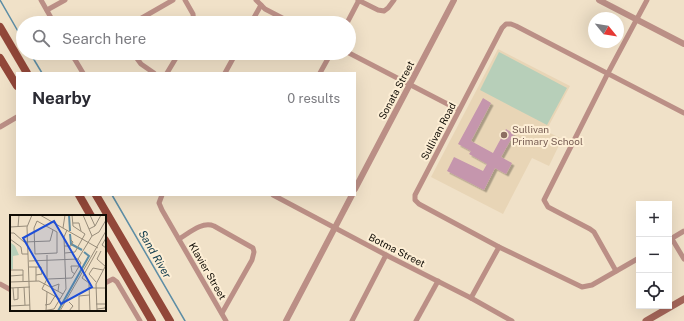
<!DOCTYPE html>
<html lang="en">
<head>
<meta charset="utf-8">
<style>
	body { margin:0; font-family:"Public Sans",sans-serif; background:#f7f7f7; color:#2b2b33 }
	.controls { position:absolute; right:12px; bottom:12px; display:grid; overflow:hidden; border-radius:0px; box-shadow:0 4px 16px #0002 }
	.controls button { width:36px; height:36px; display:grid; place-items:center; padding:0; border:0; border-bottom:1px solid #e1e1e2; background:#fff; color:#2b2b33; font:20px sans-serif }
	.compass { position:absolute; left:588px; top:12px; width:36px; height:36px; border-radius:50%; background:#fff; box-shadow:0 4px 16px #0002; rotate:120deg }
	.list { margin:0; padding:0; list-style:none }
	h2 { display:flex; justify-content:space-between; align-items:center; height:52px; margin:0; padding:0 16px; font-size:17px }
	h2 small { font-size:13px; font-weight:400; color:#7c7c81 }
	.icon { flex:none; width:22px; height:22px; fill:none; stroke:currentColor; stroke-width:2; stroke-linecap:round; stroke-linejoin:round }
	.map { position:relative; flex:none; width:684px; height:321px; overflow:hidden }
	.search { position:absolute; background:#fff; box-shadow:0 4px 16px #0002; left:16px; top:16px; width:340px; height:44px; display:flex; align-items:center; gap:10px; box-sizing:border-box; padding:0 14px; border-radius:22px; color:#7c7c81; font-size:15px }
	.panel { position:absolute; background:#fff; box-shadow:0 4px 16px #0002; left:16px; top:72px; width:340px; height:124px; border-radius:0px }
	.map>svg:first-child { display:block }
	.built { fill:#e8d5b6 }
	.green { fill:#b7cfb9 }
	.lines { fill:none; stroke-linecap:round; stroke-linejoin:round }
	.stream { stroke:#5d8da5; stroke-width:1.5 }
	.building { fill:#c596ad; filter:url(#shadow) }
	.minor { stroke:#bb8f86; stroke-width:5 }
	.tertiary { stroke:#bb8f86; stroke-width:6 }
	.secondary { stroke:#a46559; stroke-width:7 }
	.primary { stroke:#924739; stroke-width:8 }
	.education-dot { fill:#8d6e63; stroke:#fdeed5; stroke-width:1.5 }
	.labels { text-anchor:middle; stroke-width:4; stroke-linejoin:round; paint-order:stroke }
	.street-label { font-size:10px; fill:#110d05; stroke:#fdeed5 }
	.education-label { font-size:10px; fill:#785e54; stroke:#fdeed5; text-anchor:start }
	.water-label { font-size:11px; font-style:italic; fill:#0e394b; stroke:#fdeed5 }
	.inset-river { fill:none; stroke:#5d8da5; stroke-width:2 }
	.inset-road { fill:none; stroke:#978c7a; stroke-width:1 }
	.view { fill:#1d4ed8; fill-opacity:0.15; stroke:#1d4ed8; stroke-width:2 }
	.inset-edge { fill:none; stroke:#110d05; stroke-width:2 }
</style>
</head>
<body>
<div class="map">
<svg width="684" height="321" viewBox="0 0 684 321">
	<defs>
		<filter id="shadow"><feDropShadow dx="2.5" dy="2.5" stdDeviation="0" flood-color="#0004"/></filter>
	</defs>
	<rect width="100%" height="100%" fill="#f0e1c8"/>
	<!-- built -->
	<polygon class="built" points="498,49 570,86 546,131 562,139 549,166 532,158 503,214 431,177"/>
	<!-- green -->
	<polygon class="green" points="499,52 567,88 547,125 480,90"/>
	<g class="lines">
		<!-- stream -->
		<g class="stream">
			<polyline points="0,0 23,40"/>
			<polyline points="30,53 42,73"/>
			<polyline points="112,195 185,321"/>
		</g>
	</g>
	<!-- building -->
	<polygon class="building" points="483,98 491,103 471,141 493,153 506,129 514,134 501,157 512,163 506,174 495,168 484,190 447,171 454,157 483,171 487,164 469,154 471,151 458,144"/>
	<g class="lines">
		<!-- minor -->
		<g class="minor">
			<polyline points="41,0 54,23"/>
			<polyline points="185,0 193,14 194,23"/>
			<polyline points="256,0 265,9 292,23"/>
			<polyline points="358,0 378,10 384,11 388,8 394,0"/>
			<polyline points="47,10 65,0"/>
			<polyline points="133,23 173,0"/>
			<polyline points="251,23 261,5"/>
			<polyline points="347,23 359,0"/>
			<polyline points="71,53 83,73"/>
			<polyline points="133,53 141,64 154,73"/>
			<polyline points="349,53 459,110"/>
			<polyline points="74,58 83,53"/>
			<polyline points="167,73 179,53"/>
			<polyline points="225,73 236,53"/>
			<polyline points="320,73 331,53"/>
			<polyline points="0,127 17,117"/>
			<polyline points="162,195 159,203 162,210 226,321"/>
			<polyline points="273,195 386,255 471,298 512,321"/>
			<path d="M 179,239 C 189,233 202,221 214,226 L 253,248 L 254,252 L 252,260 L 222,313"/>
			<polyline points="672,239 684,259"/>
			<polyline points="669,240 684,231"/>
			<polyline points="639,258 592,285 582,287 499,247 419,204 415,200 415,195 502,28 506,24 511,24 516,26 684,113"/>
			<polyline points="616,271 594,232 590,229 548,207 544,200 608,73 647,0"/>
			<polyline points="105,283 113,279 117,282 140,321"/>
			<polyline points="0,284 11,290"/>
			<polyline points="471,298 499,247"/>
			<polyline points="352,321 386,255"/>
			<polyline points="416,321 438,281"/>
		</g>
		<!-- tertiary -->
		<g class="tertiary">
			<polyline points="599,0 684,44"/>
			<polyline points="355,189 454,0"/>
			<polyline points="286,321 352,195"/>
		</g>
		<!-- secondary -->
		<polyline class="secondary" points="646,321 684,299"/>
		<!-- primary -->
		<g class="primary">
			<polyline points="0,27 27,73"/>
			<polyline points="0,58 17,86"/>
			<polyline points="79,195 91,216"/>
			<polyline points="96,195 170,321"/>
			<polyline points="105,240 152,321"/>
		</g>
	</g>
	<!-- markers -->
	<circle class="education-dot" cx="504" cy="135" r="4"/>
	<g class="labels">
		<!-- street labels -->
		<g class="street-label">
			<text transform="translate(396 90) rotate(-62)" y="4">Sonata Street</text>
			<text transform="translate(438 131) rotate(-62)" y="4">Sullivan Road</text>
			<text transform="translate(397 250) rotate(27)" y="4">Botma Street</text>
			<text transform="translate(208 271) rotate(60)" y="4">Klavier Street</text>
		</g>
		<!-- education labels -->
		<g class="education-label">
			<text x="512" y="133">Sullivan<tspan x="512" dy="12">Primary School</tspan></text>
		</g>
		<!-- water labels -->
		<g class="water-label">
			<text transform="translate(155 254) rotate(60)" y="4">Sand River</text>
		</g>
	</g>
	<!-- overview -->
	<g transform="translate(10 215)">
		<rect width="96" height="96" fill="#f0e1c8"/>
		<path d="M 0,27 L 5,31 L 9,40 L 3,41 L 3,54 L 0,54 Z" fill="#b7cfb9"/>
		<path class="inset-river" d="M 59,0 L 60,16M 60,19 L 61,29 L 72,35M 48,96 L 79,41 L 74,37"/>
		<path class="inset-road" d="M 30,0 L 88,33M 73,0 L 82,21M 80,0 L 85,11M 27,6 L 47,17 L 47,38 L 25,39 L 24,13 ZM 63,8 L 69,8 L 71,16M 0,12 L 17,11M 8,12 L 9,0M 53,13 L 55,0M 79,14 L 85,11 L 91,0M 0,18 L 4,18 L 14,27 L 40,26 L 43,15M 82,21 L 89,17 L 96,5M 96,23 L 92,30 L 96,33M 0,24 L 11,32 L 12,39 L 18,39M 54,31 L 61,31 L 63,27 L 61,25M 91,36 L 87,44 L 96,52M 55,38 L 65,37 L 75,19 L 63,11 L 62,0M 37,40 L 37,64 L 32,74 L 50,84M 68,44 L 82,21M 19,46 L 68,44M 19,52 L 31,52 L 32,59 L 26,60M 26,52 L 26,66M 0,55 L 13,55 L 13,66M 65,59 L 62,57 L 61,51 L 69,51M 0,61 L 13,60M 38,64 L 62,63 L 71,48 L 68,44M 0,67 L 29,66 L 53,79M 86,67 L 79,59 L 83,53 L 93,55M 14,72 L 15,90M 41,72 L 49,69 L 48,76M 0,73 L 20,72M 3,73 L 4,85 L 8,84 L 8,73M 79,73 L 96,73M 59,87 L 63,91 L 59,96M 86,89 L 96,89 L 95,93 L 87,94M 35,90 L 40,89 L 45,81M 0,91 L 20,90M 20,96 L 17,12 L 22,0M 32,96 L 44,94 L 56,74 L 54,22 L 57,15M 36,96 L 37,77M 50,96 L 96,16M 69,96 L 69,81 L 79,80M 80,96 L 79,68 L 72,63 L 87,36M 87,96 L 86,69 L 96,50"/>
		<path class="view" d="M 44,6 L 82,72 L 51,89 L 13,23 Z"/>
		<rect width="96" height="96" class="inset-edge"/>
	</g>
</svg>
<div class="controls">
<button>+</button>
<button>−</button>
<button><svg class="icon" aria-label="locate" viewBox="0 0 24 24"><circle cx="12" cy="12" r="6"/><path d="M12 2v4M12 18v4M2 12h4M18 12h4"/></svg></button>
</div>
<svg class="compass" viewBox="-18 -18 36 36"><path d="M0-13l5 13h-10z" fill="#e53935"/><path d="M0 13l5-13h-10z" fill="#7c7c81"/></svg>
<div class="search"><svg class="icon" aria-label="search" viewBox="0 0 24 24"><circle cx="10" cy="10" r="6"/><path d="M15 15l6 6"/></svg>Search here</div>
<section class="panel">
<h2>Nearby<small>0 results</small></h2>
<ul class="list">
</ul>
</section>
</div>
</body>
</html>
